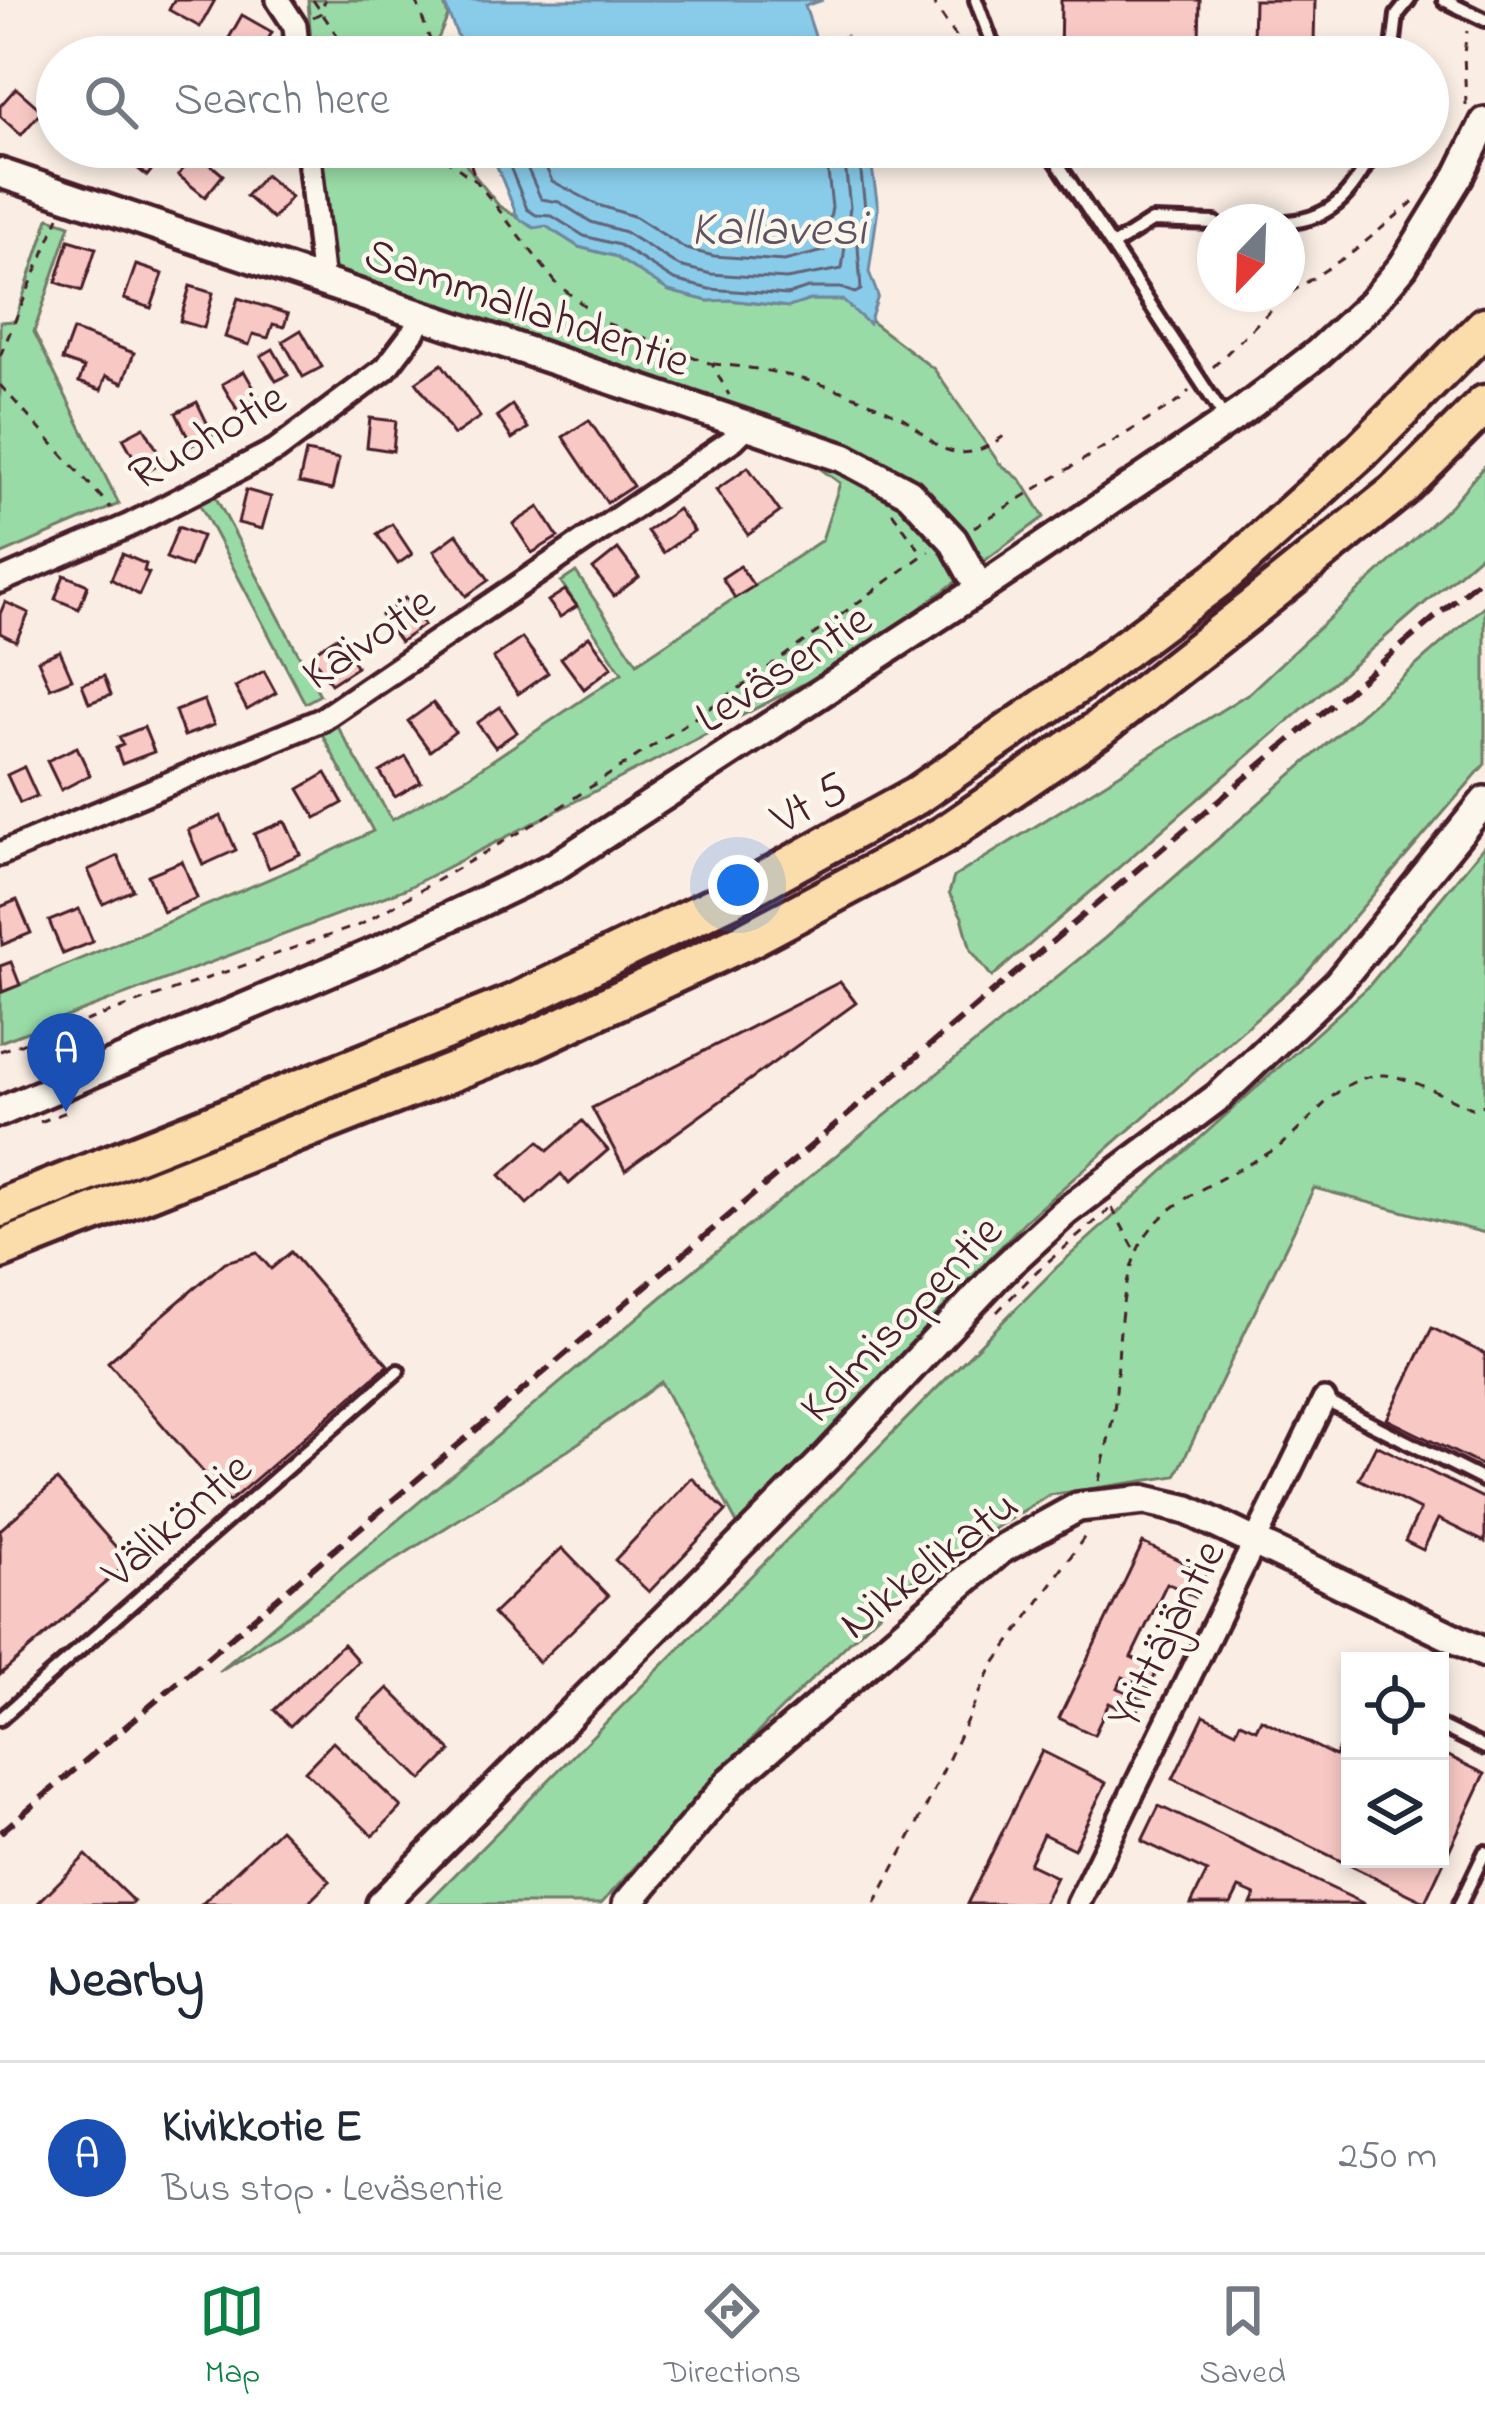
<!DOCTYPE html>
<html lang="en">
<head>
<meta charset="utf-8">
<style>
	body { margin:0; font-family:"Indie Flower",sans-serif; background:#f2f2f3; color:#1f2937 }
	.controls { position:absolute; right:36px; bottom:36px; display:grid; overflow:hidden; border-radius:0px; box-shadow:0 6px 18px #0003 }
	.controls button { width:108px; height:108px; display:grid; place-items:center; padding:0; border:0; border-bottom:3px solid #e0e1e3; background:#fff; color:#1f2937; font:60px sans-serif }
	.compass { position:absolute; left:1197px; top:204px; width:108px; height:108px; border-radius:50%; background:#fff; box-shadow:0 6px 18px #0003; rotate:203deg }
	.you { position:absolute; left:738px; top:885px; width:42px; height:42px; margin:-30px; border:9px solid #fff; border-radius:50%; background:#1a73e8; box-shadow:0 0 0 18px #1a73e833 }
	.badge { display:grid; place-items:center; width:78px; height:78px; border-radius:50%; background:#0b8043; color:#fff; font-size:39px; font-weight:700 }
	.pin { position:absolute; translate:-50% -99px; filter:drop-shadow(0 3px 6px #0008) }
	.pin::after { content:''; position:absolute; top:63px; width:42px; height:36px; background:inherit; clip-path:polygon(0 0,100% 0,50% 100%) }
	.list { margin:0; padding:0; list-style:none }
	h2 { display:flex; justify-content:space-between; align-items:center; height:156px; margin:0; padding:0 48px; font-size:51px }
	h2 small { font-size:39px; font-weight:400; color:#747a83 }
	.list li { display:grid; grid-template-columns:78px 1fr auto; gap:36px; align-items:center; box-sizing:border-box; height:192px; padding:0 48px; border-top:3px solid #e0e1e3 }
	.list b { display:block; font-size:45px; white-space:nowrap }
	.list p { margin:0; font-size:39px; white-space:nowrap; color:#747a83 }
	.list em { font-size:39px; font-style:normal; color:#747a83 }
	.icon { flex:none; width:66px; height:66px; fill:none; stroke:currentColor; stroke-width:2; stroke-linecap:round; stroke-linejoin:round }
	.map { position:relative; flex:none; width:1485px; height:1904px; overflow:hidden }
	.search { position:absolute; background:#fff; box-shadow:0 6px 18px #0003; left:36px; right:36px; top:36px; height:132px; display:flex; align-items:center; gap:30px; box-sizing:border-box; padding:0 42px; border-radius:66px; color:#747a83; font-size:45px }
	.sheet { height:348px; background:#fff }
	nav { display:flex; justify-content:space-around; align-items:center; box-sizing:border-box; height:168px; border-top:3px solid #e0e1e3; background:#fff; font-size:33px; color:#747a83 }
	nav a { display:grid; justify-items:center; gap:6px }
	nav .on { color:#0b8043 }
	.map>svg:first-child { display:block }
	.green { fill:#99dba6; stroke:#727d68; stroke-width:3 }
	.water { fill:#89ccea; stroke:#70879e; stroke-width:3 }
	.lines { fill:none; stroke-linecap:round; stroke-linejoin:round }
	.shore { stroke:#636477; stroke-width:3 }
	.building { fill:#f8c8c4; stroke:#4a1f2b; stroke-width:3 }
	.lane-casing { stroke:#4a1f2b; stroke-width:20 }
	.street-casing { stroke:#4a1f2b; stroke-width:30 }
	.secondary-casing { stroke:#4a1f2b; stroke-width:36 }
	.highway-casing { stroke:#4a1f2b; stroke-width:45 }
	.path { stroke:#4a1f2b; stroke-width:3; stroke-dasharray:9 9; stroke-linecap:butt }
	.lane { stroke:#fbf7ec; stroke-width:10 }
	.street { stroke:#fbf7ec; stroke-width:21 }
	.secondary { stroke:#fbf7ec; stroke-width:27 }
	.highway { stroke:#faddab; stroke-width:36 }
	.rail { stroke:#4a1f2b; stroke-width:6; stroke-dasharray:18 9; stroke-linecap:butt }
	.labels { text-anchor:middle; stroke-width:9; stroke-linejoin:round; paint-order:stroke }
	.street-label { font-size:48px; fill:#4a1f2b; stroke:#fbf7ec }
	.water-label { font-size:51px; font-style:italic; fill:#5d5364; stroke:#fbf7ec }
</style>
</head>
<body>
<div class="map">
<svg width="1485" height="1904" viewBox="0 0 1485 1904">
	<rect width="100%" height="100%" fill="#faeee4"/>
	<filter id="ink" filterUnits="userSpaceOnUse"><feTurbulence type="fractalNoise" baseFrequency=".00833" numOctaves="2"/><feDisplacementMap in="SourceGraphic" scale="24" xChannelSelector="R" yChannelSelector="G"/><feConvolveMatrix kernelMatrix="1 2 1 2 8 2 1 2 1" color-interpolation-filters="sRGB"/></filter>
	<g filter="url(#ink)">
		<!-- green -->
		<g class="green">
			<polygon points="308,0 443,0 448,16 430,57 312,57"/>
			<polygon points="317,147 460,147 467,166 499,206 534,227 546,226 579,247 614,256 670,291 708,301 730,300 788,307 810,300 843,300 934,369 999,463 1021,480 1044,517 848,661 405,889 0,1042 0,993 316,859 373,831 322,734 337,726 392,820 469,776 622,673 561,582 576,572 637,663 822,540 840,483 747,415 325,278"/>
			<polygon points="49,218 70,225 34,332 119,504 0,555 0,322 15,321"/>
			<polygon points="1485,465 1485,551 992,977 971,950 962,917 949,893 954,877 1249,693 1451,505"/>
			<polygon points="215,496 320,695 305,703 199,503"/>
			<polygon points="1485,605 1485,764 1302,978 1025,1221 739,1527 661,1382 573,1447 218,1672 683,1279 1105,938"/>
			<polygon points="1485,845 1485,1233 1314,1188 1176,1476 1049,1495 917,1576 765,1725 601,1904 426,1904 1057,1267 1368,987"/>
		</g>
		<!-- water -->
		<g class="water">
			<polygon points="443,0 823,0 805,6 818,45 846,36 851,57 466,57"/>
			<polygon points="489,147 869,147 878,208 869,272 878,296 869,324 842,300 810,300 789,307 730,300 708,301 669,291 614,256 579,247 546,226 534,228 518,218"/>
		</g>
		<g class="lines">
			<!-- shore -->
			<g class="shore">
				<polyline points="502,147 527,209 536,215 552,216 584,236 619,245 674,280 709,289 787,295 808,288 841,288 855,293 861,290 858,246 865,208 858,147"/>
				<polyline points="518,147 541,199 559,202 591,222 625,232 679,266 711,274 786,279 842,269 850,207 843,147"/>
				<polyline points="537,147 552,181 598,205 636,217 686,249 714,256 784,261 824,251 832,207 825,147"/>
			</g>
		</g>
		<!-- building -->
		<g class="building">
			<polygon points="174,0 215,0 200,27 169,10"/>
			<polygon points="1061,0 1200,0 1199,40 1143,40 1143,57 1060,57"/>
			<polygon points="1254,0 1315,0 1314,43 1253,42"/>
			<polygon points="242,15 272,32 260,55 229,38"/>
			<polygon points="16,88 42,111 21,135 0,116 0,106"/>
			<polygon points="128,147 152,147 163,156 147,176 121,155"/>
			<polygon points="197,153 223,175 205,197 178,175"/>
			<polygon points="265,175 291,197 273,219 246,196"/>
			<polygon points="69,240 96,248 82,291 56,282"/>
			<polygon points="136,265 163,274 151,308 124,299"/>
			<polygon points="190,286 213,293 204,328 180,321"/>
			<polygon points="238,298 288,314 284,327 273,324 268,338 253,334 249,345 225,337"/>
			<polygon points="73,330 134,353 123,383 106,376 101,390 79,382 84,368 62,360"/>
			<polygon points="301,330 322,367 303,377 283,341"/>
			<polygon points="273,349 288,375 276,381 261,356"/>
			<polygon points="442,364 480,417 454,435 416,382"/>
			<polygon points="244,371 263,404 241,416 222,384"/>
			<polygon points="197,402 213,435 192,445 176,413"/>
			<polygon points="512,405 528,428 512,439 497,416"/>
			<polygon points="370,418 396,421 393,451 367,447"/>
			<polygon points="589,420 633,486 607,503 563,437"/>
			<polygon points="144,427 164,462 143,474 123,438"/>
			<polygon points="306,452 339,459 332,490 299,483"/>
			<polygon points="748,467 780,512 748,535 716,490"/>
			<polygon points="246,490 271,497 262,529 238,523"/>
			<polygon points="539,507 558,537 532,553 513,524"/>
			<polygon points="678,509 694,531 663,553 647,531"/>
			<polygon points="392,524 412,554 398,564 377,534"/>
			<polygon points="178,527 202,536 190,567 166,558"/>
			<polygon points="457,534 489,580 466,596 434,551"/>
			<polygon points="618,549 639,577 614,596 593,569"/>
			<polygon points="122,554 146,564 144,571 149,573 139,595 111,579"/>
			<polygon points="740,566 754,586 735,598 722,578"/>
			<polygon points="64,575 88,585 79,609 55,599"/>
			<polygon points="565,590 577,606 560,617 548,601"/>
			<polygon points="405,598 424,625 400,642 381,615"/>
			<polygon points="5,602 29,613 16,641 0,633 0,614"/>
			<polygon points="589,636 612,667 584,689 561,658"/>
			<polygon points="337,637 357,667 331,684 311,654"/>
			<polygon points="522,638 548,673 518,694 493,658"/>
			<polygon points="60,651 72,679 50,688 38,660"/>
			<polygon points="264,671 276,693 247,710 235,687"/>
			<polygon points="104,676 111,695 89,703 82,684"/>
			<polygon points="204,700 214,725 184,736 175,711"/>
			<polygon points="433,703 455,732 430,751 408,721"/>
			<polygon points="500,707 517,732 495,747 477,723"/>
			<polygon points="144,727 154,752 122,764 116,748 123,745 119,737"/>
			<polygon points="77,747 90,775 61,790 47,761"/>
			<polygon points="406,757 421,782 395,797 380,772"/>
			<polygon points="24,767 37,796 20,803 7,775"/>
			<polygon points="326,773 343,803 316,818 299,789"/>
			<polygon points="221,816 236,850 203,865 188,830"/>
			<polygon points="285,821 300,854 269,868 254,834"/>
			<polygon points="118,856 133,890 103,904 88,870"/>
			<polygon points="182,861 197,898 163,912 148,875"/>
			<polygon points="17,900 31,933 2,945 0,907"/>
			<polygon points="79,909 93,942 63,954 49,921"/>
			<polygon points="11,962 20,985 2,992 0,966"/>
			<polygon points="840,982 856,1003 625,1170 592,1108"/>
			<polygon points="582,1121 608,1150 569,1184 561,1174 527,1204 500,1175 539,1141 548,1151"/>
			<polygon points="291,1252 388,1365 229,1502 108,1362 225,1262 257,1253 271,1269"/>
			<polygon points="1432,1328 1485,1354 1485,1467 1387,1419"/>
			<polygon points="1376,1445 1485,1499 1485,1542 1438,1519 1423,1550 1405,1541 1420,1510 1359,1479"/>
			<polygon points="692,1478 726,1511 649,1592 615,1560"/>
			<polygon points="57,1480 129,1562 0,1675 0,1530"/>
			<polygon points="1143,1543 1206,1573 1195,1597 1167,1583 1131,1657 1158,1669 1148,1689 1123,1677 1118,1688 1143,1700 1135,1716 1109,1703 1094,1735 1059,1718"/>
			<polygon points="562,1548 608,1596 539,1662 493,1614"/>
			<polygon points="343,1644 358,1661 290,1726 274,1710"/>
			<polygon points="388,1688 451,1751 422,1780 358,1717"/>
			<polygon points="1204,1715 1236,1731 1240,1722 1256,1729 1261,1719 1335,1756 1350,1725 1350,1859 1440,1859 1440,1752 1485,1774 1425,1902 1173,1779"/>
			<polygon points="333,1742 401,1807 373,1836 305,1771"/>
			<polygon points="1042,1751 1106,1783 1074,1849 1043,1834 1029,1864 1056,1877 1043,1904 967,1904"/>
			<polygon points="1159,1806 1365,1904 1251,1904 1255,1895 1239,1888 1231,1904 1191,1904 1207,1872 1142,1841"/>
			<polygon points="280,1829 330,1881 307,1904 202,1904"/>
			<polygon points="86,1855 134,1902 132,1904 37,1904"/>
		</g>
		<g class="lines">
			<defs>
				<g id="lane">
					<polyline points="976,0 997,57"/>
					<polyline points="1444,0 1485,20"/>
					<polyline points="1392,57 1397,15 1409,0"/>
					<polyline points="1047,147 1226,420"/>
					<path d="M 1287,222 C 1337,219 1355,187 1376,147"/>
					<polyline points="1114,245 1152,221 1215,223"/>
					<polyline points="1324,1400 1485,1481"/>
					<polyline points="0,1719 398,1371"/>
					<polyline points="1440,1726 1485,1748"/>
					<polyline points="1460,1904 1485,1852"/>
				</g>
				<g id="street">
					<polyline points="278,0 295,26 298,57"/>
					<polyline points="308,147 323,283"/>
					<polyline points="0,581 128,526 276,450 386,368 414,331 420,315"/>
					<polyline points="0,854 321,720 734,439 747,426"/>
					<polyline points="1078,1904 1324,1400"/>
				</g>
				<g id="secondary">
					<polyline points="0,173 844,458 909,493 953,540 980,589"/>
					<polyline points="0,1112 380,950 556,866 980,589 1244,410 1318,353 1372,303 1403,266 1459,175 1485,122"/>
					<polyline points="381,1904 827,1457 1004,1268 1065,1212 1218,1097 1338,983 1485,801"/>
					<polyline points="627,1904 731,1781 1000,1550 1078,1507 1145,1500 1188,1510 1485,1653"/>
				</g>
				<g id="highway">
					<polyline points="0,1208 512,1004 731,898 916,796 1074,687 1226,573 1362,450 1485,326"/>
					<polyline points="0,1250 529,1042 747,940 944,835 1100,728 1250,610 1400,489 1485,404"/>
				</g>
			</defs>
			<!-- lane casing -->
			<use href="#lane" class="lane-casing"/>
			<!-- street casing -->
			<use href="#street" class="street-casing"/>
			<!-- secondary casing -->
			<use href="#secondary" class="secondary-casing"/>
			<!-- highway casing -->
			<use href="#highway" class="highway-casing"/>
			<!-- path -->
			<g class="path">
				<polyline points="313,0 352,57"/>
				<polyline points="416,0 436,57"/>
				<polyline points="931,0 970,57"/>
				<polyline points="313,17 321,13 325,0"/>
				<polyline points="1466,105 1464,53 1467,31"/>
				<polyline points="429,147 477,182 557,284 606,323 712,364 729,395"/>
				<polyline points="465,147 476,180"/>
				<polyline points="328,154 348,147"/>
				<polyline points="0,356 59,217"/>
				<path d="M 712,364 C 777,368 843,387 901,417 C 917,425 930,444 947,450 C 971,458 988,447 1007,434"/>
				<polyline points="1213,367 1284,297 1353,252 1413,202"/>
				<polyline points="0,385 111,508"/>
				<polyline points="892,512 922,553"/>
				<polyline points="974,527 1179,401 1189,391"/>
				<polyline points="0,1051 362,924 544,818 744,685 929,551"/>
				<polyline points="40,1122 66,1112"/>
				<polyline points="1112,1208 1135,1250"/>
				<polyline points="997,1312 1037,1271 1109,1210"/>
				<path d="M 1099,1481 C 1105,1452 1114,1420 1116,1391 C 1120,1344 1118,1299 1136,1254 C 1157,1198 1235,1177 1281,1145 C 1314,1121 1338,1074 1385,1075 C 1408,1076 1449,1099 1472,1108 L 1485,1105"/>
				<polyline points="875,1904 927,1805 991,1669 1088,1532"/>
			</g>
			<!-- lane -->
			<use href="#lane" class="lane"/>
			<!-- street -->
			<use href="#street" class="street"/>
			<!-- secondary -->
			<use href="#secondary" class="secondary"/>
			<!-- highway -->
			<use href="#highway" class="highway"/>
			<!-- rail -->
			<polyline class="rail" points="0,1833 1485,575"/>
		</g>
	</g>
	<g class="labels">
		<!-- street labels -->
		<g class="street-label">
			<text transform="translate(528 305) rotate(19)" y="17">Sammallahdentie</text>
			<text transform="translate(206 434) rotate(-30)" y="17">Ruohotie</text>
			<text transform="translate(367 636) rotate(-34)" y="17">Kaivotie</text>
			<text transform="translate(782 666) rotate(-33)" y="17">Leväsentie</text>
			<text transform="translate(808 801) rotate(-29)" y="17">Vt 5</text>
			<text transform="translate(899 1317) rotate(-46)" y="17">Kolmisopentie</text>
			<text transform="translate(175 1518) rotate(-41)" y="17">Väliköntie</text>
			<text transform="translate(927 1562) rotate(-38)" y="17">Nikkelikatu</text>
			<text transform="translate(1164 1633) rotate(-63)" y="17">Yrittäjäntie</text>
		</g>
		<!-- water labels -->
		<g class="water-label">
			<text x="778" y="244">Kallavesi</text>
		</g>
	</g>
</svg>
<div class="controls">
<button><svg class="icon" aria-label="locate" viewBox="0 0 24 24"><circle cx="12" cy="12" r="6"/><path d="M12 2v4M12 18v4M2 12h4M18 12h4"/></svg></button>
<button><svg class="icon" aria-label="layers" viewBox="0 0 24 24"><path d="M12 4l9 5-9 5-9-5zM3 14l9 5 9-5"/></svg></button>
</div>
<svg class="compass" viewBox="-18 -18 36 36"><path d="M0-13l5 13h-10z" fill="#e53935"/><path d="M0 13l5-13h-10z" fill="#747a83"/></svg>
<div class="you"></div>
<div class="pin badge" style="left:66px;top:1112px;background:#1a4fb4">A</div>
<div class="search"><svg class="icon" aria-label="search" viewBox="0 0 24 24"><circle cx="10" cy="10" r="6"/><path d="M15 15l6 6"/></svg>Search here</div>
</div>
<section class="sheet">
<h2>Nearby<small></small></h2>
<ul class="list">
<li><span class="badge" style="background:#1a4fb4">A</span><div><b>Kivikkotie E</b><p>Bus stop · Leväsentie</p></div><em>250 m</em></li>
</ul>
</section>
<nav>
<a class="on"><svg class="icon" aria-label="map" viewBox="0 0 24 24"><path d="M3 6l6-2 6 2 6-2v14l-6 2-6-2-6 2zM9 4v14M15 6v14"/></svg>Map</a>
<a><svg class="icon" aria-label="directions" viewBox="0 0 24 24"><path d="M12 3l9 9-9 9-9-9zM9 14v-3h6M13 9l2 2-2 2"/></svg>Directions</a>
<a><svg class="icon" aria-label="saved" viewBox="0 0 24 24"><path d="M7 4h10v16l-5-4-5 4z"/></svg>Saved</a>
</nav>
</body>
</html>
